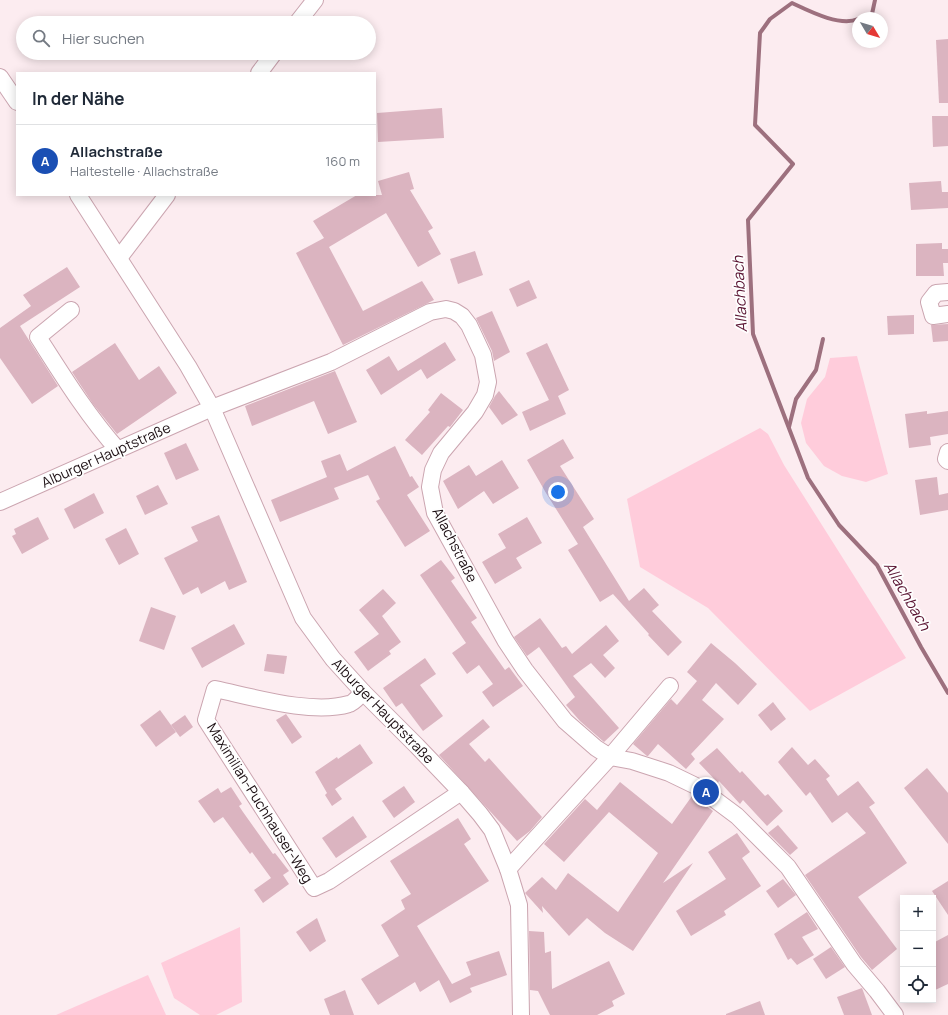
<!DOCTYPE html>
<html lang="de">
<head>
<meta charset="utf-8">
<style>
	body { margin:0; font-family:Manrope,sans-serif; background:#f6f6f7; color:#1f2937 }
	.controls { position:absolute; right:12px; bottom:12px; display:grid; overflow:hidden; border-radius:0px; box-shadow:0 2px 10px #0003 }
	.controls button { width:36px; height:36px; display:grid; place-items:center; padding:0; border:0; border-bottom:1px solid #e0e1e3; background:#fff; color:#1f2937; font:20px sans-serif }
	.compass { position:absolute; left:852px; top:12px; width:36px; height:36px; border-radius:50%; background:#fff; box-shadow:0 2px 10px #0003; rotate:128deg }
	.you { position:absolute; left:558px; top:492px; width:14px; height:14px; margin:-10px; border:3px solid #fff; border-radius:50%; background:#1a73e8; box-shadow:0 0 0 6px #1a73e833 }
	.badge { display:grid; place-items:center; width:26px; height:26px; border-radius:50%; background:#ea580c; color:#fff; font-size:13px; font-weight:700 }
	.pin { position:absolute; translate:-50% -50%; border:2px solid #fff; box-shadow:0 1px 4px #0006 }
	.list { margin:0; padding:0; list-style:none }
	h2 { display:flex; justify-content:space-between; align-items:center; height:52px; margin:0; padding:0 16px; font-size:17px }
	h2 small { font-size:13px; font-weight:400; color:#747a83 }
	.list li { display:grid; grid-template-columns:26px 1fr auto; gap:12px; align-items:center; box-sizing:border-box; height:72px; padding:0 16px; border-top:1px solid #e0e1e3 }
	.list b { display:block; font-size:15px; white-space:nowrap }
	.list p { margin:0; font-size:13px; white-space:nowrap; color:#747a83 }
	.list em { font-size:13px; font-style:normal; color:#747a83 }
	.icon { flex:none; width:22px; height:22px; fill:none; stroke:currentColor; stroke-width:2; stroke-linecap:round; stroke-linejoin:round }
	.map { position:relative; flex:none; width:948px; height:1015px; overflow:hidden }
	.search { position:absolute; background:#fff; box-shadow:0 2px 10px #0003; left:16px; top:16px; width:360px; height:44px; display:flex; align-items:center; gap:10px; box-sizing:border-box; padding:0 14px; border-radius:22px; color:#747a83; font-size:15px }
	.panel { position:absolute; background:#fff; box-shadow:0 2px 10px #0003; left:16px; top:72px; width:360px; height:124px; border-radius:0px }
	.map>svg:first-child { display:block }
	.green { fill:#ffccdb }
	.lines { fill:none; stroke-linecap:round; stroke-linejoin:round }
	.stream { stroke:#9d707e; stroke-width:4 }
	.building { fill:#dbb4c0 }
	.minor-casing { stroke:#cba5b0; stroke-width:18 }
	.minor { stroke:#fff; stroke-width:16 }
	.labels { text-anchor:middle; stroke-width:3.5; stroke-linejoin:round; paint-order:stroke }
	.street-label { font-size:14px; fill:#1b0e12; stroke:#fefefe }
	.water-label { font-size:15px; font-style:italic; fill:#5b1533; stroke:#fefefe }
</style>
</head>
<body>
<div class="map">
<svg width="948" height="1015" viewBox="0 0 948 1015">
	<rect width="100%" height="100%" fill="#fcecf0"/>
	<!-- green -->
	<g class="green">
		<polygon points="857,356 888,474 866,482 842,476 824,466 806,443 801,423 807,399 825,377 830,358"/>
		<polygon points="760,428 768,434 784,465 906,658 810,711 708,608 640,567 627,499"/>
		<polygon points="240,927 242,1002 216,1015 200,1015 174,998 161,963"/>
		<polygon points="148,975 166,1015 56,1015"/>
	</g>
	<g class="lines">
		<!-- stream -->
		<g class="stream">
			<polyline points="861,18 872,14 875,0"/>
			<path d="M 858,19 C 840,27 809,11 792,3 L 770,19 L 760,33 L 755,125 L 793,164 L 748,220 L 753,334 L 808,478 L 839,525 L 877,565 L 921,647 L 948,693"/>
			<polyline points="789,427 796,399 816,370 823,339"/>
		</g>
	</g>
	<!-- building -->
	<g class="building">
		<polygon points="948,39 948,103 939,103 936,40"/>
		<polygon points="442,108 444,138 378,142 377,113"/>
		<polygon points="932,116 948,116 948,146 933,147"/>
		<polygon points="409,172 414,189 410,190 433,228 428,231 441,254 418,267 386,213 329,247 363,311 422,281 434,300 343,345 296,253 324,238 313,221 357,195 382,195 378,181"/>
		<polygon points="941,181 942,192 948,192 948,208 911,210 909,183"/>
		<polygon points="942,243 942,249 948,249 948,263 943,263 944,276 916,276 916,244"/>
		<polygon points="475,251 483,275 458,284 450,259"/>
		<polygon points="67,267 80,287 20,326 58,386 32,404 0,358 0,328 31,306 23,295"/>
		<polygon points="529,280 537,298 517,307 509,289"/>
		<polygon points="492,311 510,352 494,361 492,351 476,318"/>
		<polygon points="914,315 914,334 888,335 887,316"/>
		<polygon points="948,324 948,341 933,342 931,325"/>
		<polygon points="445,342 456,360 427,379 421,369 381,395 366,370 389,356 398,371"/>
		<polygon points="115,343 139,380 159,366 177,393 117,434 93,404 72,372"/>
		<polygon points="547,343 569,390 558,396 566,414 530,431 522,412 549,400 526,353"/>
		<polygon points="335,371 357,422 328,434 314,401 252,426 245,406"/>
		<polygon points="499,391 518,415 502,425 489,407 495,396"/>
		<polygon points="441,393 463,410 450,427 448,426 422,455 405,440 430,412 428,410"/>
		<polygon points="927,411 927,414 948,411 948,434 930,437 931,445 909,448 905,414"/>
		<polygon points="563,439 574,458 560,466 594,519 583,527 629,601 644,588 659,605 652,611 682,642 668,656 648,635 649,634 613,594 600,602 568,550 578,544 546,493 527,460"/>
		<polygon points="186,443 199,470 176,480 164,453"/>
		<polygon points="395,446 410,477 412,476 419,487 407,495 430,531 405,547 376,501 380,499 368,475 334,488 339,499 280,522 271,500 327,477 321,461 340,454 347,471"/>
		<polygon points="502,460 519,488 493,504 484,491 458,509 443,481 469,465 476,476"/>
		<polygon points="937,477 939,495 948,493 948,510 920,515 915,480"/>
		<polygon points="158,485 168,504 145,515 136,496"/>
		<polygon points="94,493 104,513 74,529 64,509"/>
		<polygon points="219,515 247,582 229,590 225,581 201,594 198,587 183,595 164,558 198,541 191,527"/>
		<polygon points="38,517 49,539 22,554 12,536 16,534 14,529"/>
		<polygon points="527,517 542,543 516,558 522,568 495,584 482,562 506,548 498,534"/>
		<polygon points="126,528 139,554 119,565 105,539"/>
		<polygon points="441,560 455,578 451,581 477,618 471,622 505,670 509,667 523,686 493,707 482,692 493,684 479,665 467,674 452,653 466,643 420,575"/>
		<polygon points="383,589 396,603 382,616 401,642 389,651 391,654 368,671 354,652 379,634 359,610"/>
		<polygon points="151,607 176,616 164,650 139,641"/>
		<polygon points="540,618 562,648 566,646 572,654 606,625 619,641 603,655 615,668 605,678 591,663 573,676 619,728 604,742 580,721 566,705 575,697 539,647 527,656 514,637"/>
		<polygon points="234,624 245,644 202,668 191,648"/>
		<polygon points="711,643 735,663 757,684 738,705 716,683 702,700 724,719 691,754 695,759 686,769 658,744 648,756 647,756 633,744 671,699 677,705 697,681 687,672"/>
		<polygon points="267,654 287,656 284,674 264,671"/>
		<polygon points="425,658 436,674 420,685 443,716 423,731 402,703 396,707 383,688"/>
		<polygon points="773,702 786,719 771,731 758,715"/>
		<polygon points="160,710 176,732 156,747 140,725"/>
		<polygon points="286,714 302,737 292,744 276,720"/>
		<polygon points="185,715 193,727 180,737 171,725"/>
		<polygon points="483,719 490,727 469,744 485,762 489,758 542,817 530,831 517,841 439,755"/>
		<polygon points="360,744 373,763 335,789 342,799 332,806 325,795 327,793 315,772 337,757 338,759"/>
		<polygon points="792,747 808,765 815,759 830,776 826,779 838,796 858,781 875,803 869,807 907,863 858,897 897,949 872,970 861,957 805,875 866,833 847,812 832,823 810,792 806,796 778,762"/>
		<polygon points="717,748 740,773 742,771 765,796 768,794 783,811 767,826 743,800 740,804 719,781 718,783 699,763"/>
		<polygon points="927,768 948,793 948,844 904,788"/>
		<polygon points="620,782 672,824 692,796 713,811 663,883 693,863 633,951 605,933 587,918 569,936 542,906 543,913 525,893 542,877 556,890 568,873 618,912 658,853 609,812 564,862 544,844 585,799 597,810"/>
		<polygon points="404,786 415,802 394,818 382,801"/>
		<polygon points="231,787 242,804 239,806 243,812 273,854 275,853 289,871 283,875 289,884 263,903 254,890 271,878 252,852 250,854 223,817 214,823 198,801 218,788 221,793"/>
		<polygon points="353,816 367,837 336,858 322,838"/>
		<polygon points="458,818 471,839 464,844 489,881 417,926 452,984 471,975 466,962 499,951 507,975 470,988 472,992 450,1003 439,980 420,992 415,982 378,1005 361,979 399,956 381,925 405,909 401,900 411,894 390,861"/>
		<polygon points="778,825 798,848 790,855 768,833"/>
		<polygon points="737,833 750,852 742,858 761,886 724,911 726,915 691,936 676,911 726,879 708,852"/>
		<polygon points="783,879 796,895 778,908 766,891"/>
		<polygon points="948,881 948,915 932,891"/>
		<polygon points="807,912 818,929 802,937 814,955 797,965 791,958 788,960 774,934"/>
		<polygon points="317,918 326,941 310,952 296,932"/>
		<polygon points="529,931 544,932 545,953 551,951 552,989 609,961 625,994 612,1001 614,1006 597,1015 550,1015 538,991 530,990"/>
		<polygon points="948,935 948,984 933,991 933,943"/>
		<polygon points="831,947 845,967 826,979 813,959"/>
		<polygon points="862,988 872,1015 844,1015 837,997"/>
		<polygon points="345,990 354,1015 330,1015 324,999"/>
		<polygon points="760,1001 765,1015 726,1015 726,1014"/>
	</g>
	<g class="lines">
		<defs>
			<g id="minor">
				<polyline points="297,23 315,0"/>
				<polyline points="259,73 274,53"/>
				<polyline points="0,77 17,102"/>
				<polyline points="78,195 188,366 212,408 303,618 333,659 363,692 417,746 461,792 480,814 492,830 508,869 519,905 521,1015"/>
				<polyline points="119,258 167,195"/>
				<polyline points="948,292 936,293 929,302 933,316 948,314"/>
				<path d="M 71,310 L 38,337 C 63,376 87,415 118,450"/>
				<polyline points="948,452 946,459 948,461"/>
				<polyline points="0,502 212,408 331,362 430,312 446,309 454,311 462,316 469,325 483,355 488,382 485,395 475,412 441,453 433,470 430,487 435,513 505,640 525,670 565,721 596,748 610,757 632,761 669,773 698,787 737,816 788,867 854,964 877,991 895,1015"/>
				<path d="M 363,692 C 359,696 354,703 349,704 C 312,715 253,697 215,689 L 206,720 L 314,888 L 329,881 L 461,792"/>
				<polyline points="508,869 610,757 670,686"/>
			</g>
		</defs>
		<!-- minor casing -->
		<use href="#minor" class="minor-casing"/>
		<!-- minor -->
		<use href="#minor" class="minor"/>
	</g>
	<g class="labels">
		<!-- street labels -->
		<g class="street-label">
			<text transform="translate(106 455) rotate(-24)" y="5">Alburger Hauptstraße</text>
			<text transform="translate(455 545) rotate(63)" y="5">Allachstraße</text>
			<text transform="translate(383 711) rotate(46)" y="5">Alburger Hauptstraße</text>
			<text transform="translate(260 803) rotate(58)" y="5">Maximilian-Puchhauser-Weg</text>
		</g>
		<!-- water labels -->
		<g class="water-label">
			<text transform="translate(740 294) rotate(-93)" y="5">Allachbach</text>
			<text transform="translate(907 596) rotate(60)" y="5">Allachbach</text>
		</g>
	</g>
</svg>
<div class="controls">
<button>+</button>
<button>−</button>
<button><svg class="icon" aria-label="locate" viewBox="0 0 24 24"><circle cx="12" cy="12" r="6"/><path d="M12 2v4M12 18v4M2 12h4M18 12h4"/></svg></button>
</div>
<svg class="compass" viewBox="-18 -18 36 36"><path d="M0-13l5 13h-10z" fill="#e53935"/><path d="M0 13l5-13h-10z" fill="#747a83"/></svg>
<div class="you"></div>
<div class="pin badge" style="left:706px;top:792px;background:#1a4fb4">A</div>
<div class="search"><svg class="icon" aria-label="search" viewBox="0 0 24 24"><circle cx="10" cy="10" r="6"/><path d="M15 15l6 6"/></svg>Hier suchen</div>
<section class="panel">
<h2>In der Nähe<small></small></h2>
<ul class="list">
<li><span class="badge" style="background:#1a4fb4">A</span><div><b>Allachstraße</b><p>Haltestelle · Allachstraße</p></div><em>160 m</em></li>
</ul>
</section>
</div>
</body>
</html>
